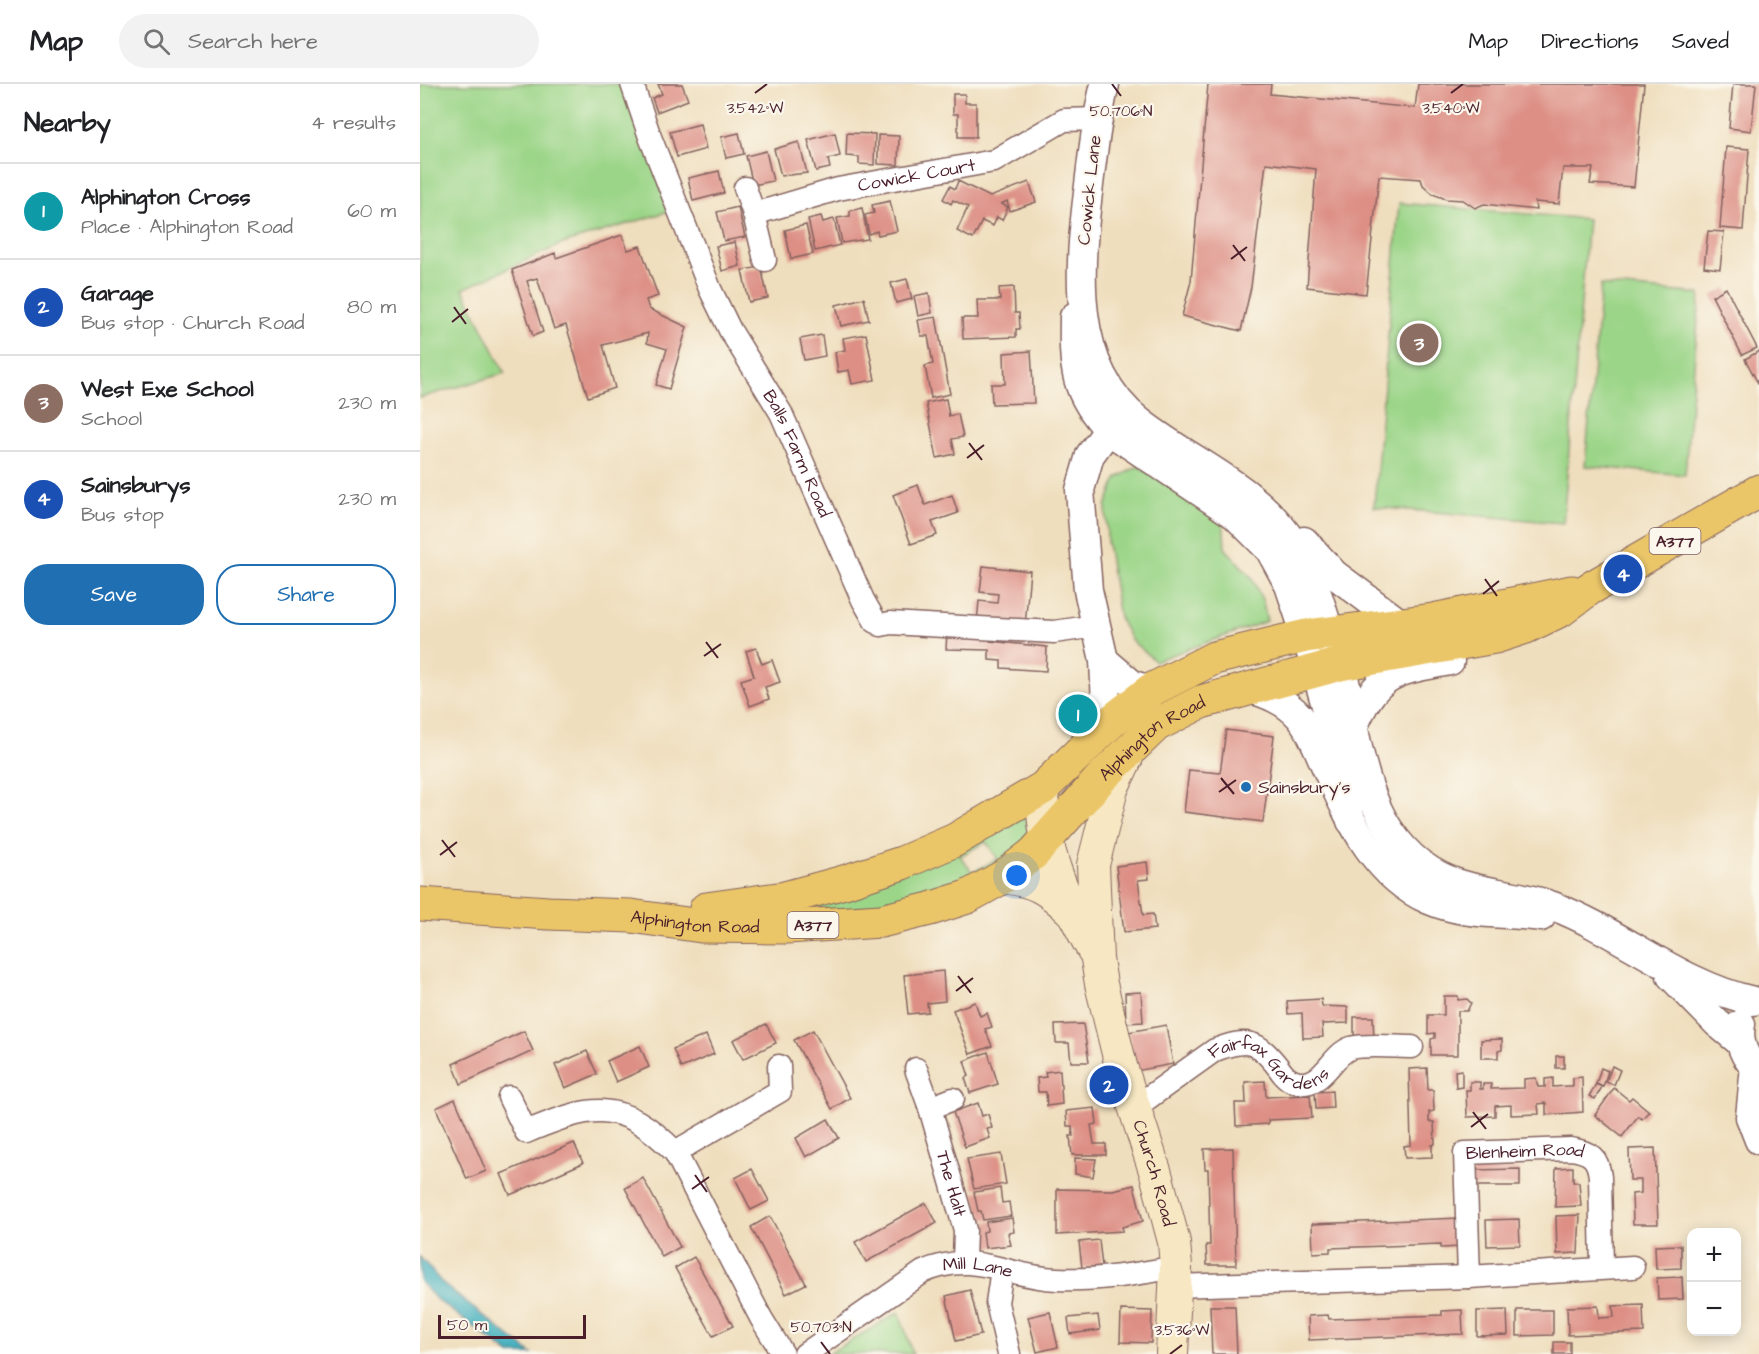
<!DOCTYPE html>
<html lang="en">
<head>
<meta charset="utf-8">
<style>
	body { margin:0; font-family:"Architects Daughter",sans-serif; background:#f2f2f2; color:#202124 }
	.controls { position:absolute; right:18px; bottom:18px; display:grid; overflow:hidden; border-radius:12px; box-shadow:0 3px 15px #0003 }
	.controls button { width:54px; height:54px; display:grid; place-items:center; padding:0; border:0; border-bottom:2px solid #e0e0e0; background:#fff; color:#202124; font:30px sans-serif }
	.scale { position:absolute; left:18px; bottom:15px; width:148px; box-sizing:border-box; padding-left:6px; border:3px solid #4a1f2b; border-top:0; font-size:16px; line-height:21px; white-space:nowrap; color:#4a1f2b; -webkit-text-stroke:4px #fbf7ec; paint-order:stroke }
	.you { position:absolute; left:597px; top:792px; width:21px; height:21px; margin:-15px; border:4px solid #fff; border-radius:50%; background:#1a73e8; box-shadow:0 0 0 9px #1a73e833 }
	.badge { display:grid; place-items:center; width:39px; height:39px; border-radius:50%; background:#1f6fb2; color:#fff; font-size:20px; font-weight:700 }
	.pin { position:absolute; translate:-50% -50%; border:3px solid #fff; box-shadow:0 2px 6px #0006 }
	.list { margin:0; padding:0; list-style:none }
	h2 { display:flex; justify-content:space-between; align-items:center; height:78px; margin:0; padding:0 24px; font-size:26px }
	h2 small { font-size:20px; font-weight:400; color:#757577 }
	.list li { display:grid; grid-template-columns:39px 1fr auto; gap:18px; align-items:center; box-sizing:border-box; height:96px; padding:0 24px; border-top:2px solid #e0e0e0 }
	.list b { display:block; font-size:22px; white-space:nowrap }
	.list p { margin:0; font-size:20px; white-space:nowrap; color:#757577 }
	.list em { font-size:20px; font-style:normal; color:#757577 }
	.actions { display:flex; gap:12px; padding:18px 24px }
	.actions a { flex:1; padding:14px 0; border:2px solid #1f6fb2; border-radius:24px; text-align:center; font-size:21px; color:#1f6fb2 }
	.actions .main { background:#1f6fb2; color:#fff }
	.icon { flex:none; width:33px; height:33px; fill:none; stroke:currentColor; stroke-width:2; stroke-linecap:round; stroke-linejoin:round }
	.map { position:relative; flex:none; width:1339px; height:1270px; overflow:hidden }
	header { display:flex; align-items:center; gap:36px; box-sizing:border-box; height:84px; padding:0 30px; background:#fff; border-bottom:2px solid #e0e0e0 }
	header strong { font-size:28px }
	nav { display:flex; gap:33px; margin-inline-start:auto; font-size:21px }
	.search { width:420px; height:54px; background:#f2f2f2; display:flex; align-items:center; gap:15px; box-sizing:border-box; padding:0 21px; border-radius:33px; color:#757577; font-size:22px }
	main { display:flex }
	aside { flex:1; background:#fff }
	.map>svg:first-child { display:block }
	.green { fill:#9bd588; stroke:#727a5a; stroke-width:1.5; fill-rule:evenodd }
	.water { fill:#3eadbc; stroke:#446674; stroke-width:1.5 }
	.building { fill:#dd8f85 }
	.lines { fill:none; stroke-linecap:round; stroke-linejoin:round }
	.minor-casing { stroke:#84625e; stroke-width:25 }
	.tertiary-casing { stroke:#84625e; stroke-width:31 }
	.secondary-casing { stroke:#84625e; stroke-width:34 }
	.trunk-casing { stroke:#84625e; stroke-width:35 }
	.minor { stroke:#fff; stroke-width:22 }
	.tertiary { stroke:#fff; stroke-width:28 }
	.secondary { stroke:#f7e8c3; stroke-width:32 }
	.trunk { stroke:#ebc669; stroke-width:33 }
	.ticks { fill:none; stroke:#4a1f2b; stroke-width:2 }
	.poi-dot { fill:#1f6fb2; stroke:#fbf7ec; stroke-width:2 }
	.labels { text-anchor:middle; stroke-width:4.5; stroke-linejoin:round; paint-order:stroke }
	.shield { fill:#fbf7ec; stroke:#7f6065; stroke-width:1.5 }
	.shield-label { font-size:16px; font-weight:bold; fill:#4a1f2b }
	.street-label { font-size:18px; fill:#4a1f2b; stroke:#fbf7ec }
	.poi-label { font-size:18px; fill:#4a1f2b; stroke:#fbf7ec; text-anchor:start }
	.ticks-label { font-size:15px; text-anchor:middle; fill:#4a1f2b; stroke:#fbf7ec; stroke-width:4.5; stroke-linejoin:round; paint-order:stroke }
</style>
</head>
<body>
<header>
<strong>Map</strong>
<div class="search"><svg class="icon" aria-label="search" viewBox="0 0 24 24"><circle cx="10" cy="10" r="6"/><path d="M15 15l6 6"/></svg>Search here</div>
<nav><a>Map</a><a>Directions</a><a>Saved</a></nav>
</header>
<main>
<aside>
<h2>Nearby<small>4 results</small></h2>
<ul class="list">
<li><span class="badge" style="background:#0f9aa8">1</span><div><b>Alphington Cross</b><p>Place · Alphington Road</p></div><em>60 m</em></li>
<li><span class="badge" style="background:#1a4fb4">2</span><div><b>Garage</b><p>Bus stop · Church Road</p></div><em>80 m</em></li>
<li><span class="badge" style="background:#8d6e63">3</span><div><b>West Exe School</b><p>School</p></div><em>230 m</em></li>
<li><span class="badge" style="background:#1a4fb4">4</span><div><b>Sainsburys</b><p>Bus stop</p></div><em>230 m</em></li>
</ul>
<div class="actions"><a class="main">Save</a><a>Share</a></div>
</aside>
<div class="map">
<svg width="1339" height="1270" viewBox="0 0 1339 1270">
	<rect width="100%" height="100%" fill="#fbf7ec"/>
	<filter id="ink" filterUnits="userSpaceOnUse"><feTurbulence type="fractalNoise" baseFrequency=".0167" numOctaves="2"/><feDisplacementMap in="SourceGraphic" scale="12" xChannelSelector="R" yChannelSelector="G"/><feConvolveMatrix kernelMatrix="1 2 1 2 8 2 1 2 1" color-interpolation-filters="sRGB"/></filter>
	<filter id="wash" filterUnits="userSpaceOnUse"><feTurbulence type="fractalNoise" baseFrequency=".008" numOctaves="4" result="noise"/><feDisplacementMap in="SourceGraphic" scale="24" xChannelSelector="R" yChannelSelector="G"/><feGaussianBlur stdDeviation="1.35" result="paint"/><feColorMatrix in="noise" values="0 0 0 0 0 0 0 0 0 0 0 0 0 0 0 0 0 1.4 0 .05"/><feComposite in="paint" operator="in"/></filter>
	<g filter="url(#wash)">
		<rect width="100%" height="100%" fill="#efdebd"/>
		<!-- green -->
		<g class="green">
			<polygon points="0,0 205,0 250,127 142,160 43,205 85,289 0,314"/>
			<polygon points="979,119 1168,135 1143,439 954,423"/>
			<polygon points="1181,201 1280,210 1265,391 1165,382"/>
			<polygon points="718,382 803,431 805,464 832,494 843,518 847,537 735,577 711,556 699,533 687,458 686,422 697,394"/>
			<path d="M 604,730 L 611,759 C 592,771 572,788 552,797 C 499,820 440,829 383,824 ZM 566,758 L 578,775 L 552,788 L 540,772 Z"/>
			<polygon points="479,1228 493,1270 408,1270"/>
		</g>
		<!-- water -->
		<polygon class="water" points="0,1173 24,1201 112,1270 90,1270 17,1216 0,1198"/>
		<g id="blocks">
			<!-- building -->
			<g class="building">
				<polygon points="238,0 262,0 268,16 237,28 232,14 242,10"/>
				<polygon points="788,0 851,0 850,10 995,24 998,0 1224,0 1214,103 1170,100 1173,84 1143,84 1139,120 1115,118 1116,126 1064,120 1055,124 1043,116 1026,115 1013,110 1003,101 1001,95 959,92 946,210 887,203 896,85 846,79 831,203 821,247 762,232 771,197"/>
				<polygon points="1313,0 1336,0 1331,47 1309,44"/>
				<polygon points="533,10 545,10 545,19 556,19 556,53 538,53 538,30 533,30"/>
				<polygon points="280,40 286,65 257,73 250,48"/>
				<polygon points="319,49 324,70 306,74 301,53"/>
				<polygon points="415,49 420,72 408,75 410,84 396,87 388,56"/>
				<polygon points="427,49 455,50 454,81 439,80 439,73 426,72"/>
				<polygon points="458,51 479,52 478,81 458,80"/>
				<polygon points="379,58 387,89 361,92 354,65"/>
				<polygon points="1306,63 1329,65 1323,146 1300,144"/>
				<polygon points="346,67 353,97 333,101 326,72"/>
				<polygon points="299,87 304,109 273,117 268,94"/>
				<polygon points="538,97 570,113 609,98 616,118 590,127 587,117 581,120 588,123 582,136 577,133 573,142 562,137 553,155 537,147 548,123 533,116 531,120 523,115 530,102 535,105"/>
				<polygon points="470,117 477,147 458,151 457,147 449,150 445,131 454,129 452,121"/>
				<polygon points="318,123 325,153 304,157 297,128"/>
				<polygon points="442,124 448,155 422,159 417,134 430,132 430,127"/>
				<polygon points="401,132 403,138 414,135 420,161 395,167 388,135"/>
				<polygon points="386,141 393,170 371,175 365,146"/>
				<polygon points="1288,147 1304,148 1300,185 1284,183"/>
				<polygon points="202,151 208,166 220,162 238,212 226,216 229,225 267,243 249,305 236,301 247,265 227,259 228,249 183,261 195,304 168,313 146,241 134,245 117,194 107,197 123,248 113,252 92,186 135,169 136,174"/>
				<polygon points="315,158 320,182 302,187 296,162"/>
				<polygon points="341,183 348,214 329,218 322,186"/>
				<polygon points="487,195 492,215 476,219 471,199"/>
				<polygon points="594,203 595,229 599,229 600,245 596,245 596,253 543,255 542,234 558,234 557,216 580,216 579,204"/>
				<polygon points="1306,204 1337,264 1322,271 1292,212"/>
				<polygon points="509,209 512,229 498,232 494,212"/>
				<polygon points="444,214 449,236 421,242 416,221"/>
				<polygon points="516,233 530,310 511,314 505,282 513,280 508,252 501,252 498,236"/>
				<polygon points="446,250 455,296 432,300 429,286 418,288 415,268 425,266 423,254"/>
				<polygon points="402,251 405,272 384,276 380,255"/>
				<polygon points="611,267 614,319 572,320 571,300 585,300 584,269"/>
				<polygon points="1339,267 1339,301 1325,275"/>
				<polygon points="526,315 529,332 538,330 543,353 532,355 535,370 517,374 506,319"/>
				<polygon points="498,401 505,421 532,411 538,429 512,438 517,451 491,460 473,411"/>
				<polygon points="563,482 610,487 605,542 557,538 559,517 577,519 578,510 560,508"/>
				<polygon points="527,548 570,551 570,557 627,563 626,587 581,584 581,577 569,576 569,566 526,565"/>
				<polygon points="336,564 342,580 352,576 360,598 345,603 349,615 330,622 321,596 334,592 326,567"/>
				<polygon points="806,646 854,652 843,738 764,728 769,686 800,689"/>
				<polygon points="727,778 729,795 718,796 723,831 733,830 735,845 704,848 696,782"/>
				<polygon points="523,887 525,917 507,919 508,928 488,930 484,891"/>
				<polygon points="721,908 723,938 706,939 705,909"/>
				<polygon points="1024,912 1038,912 1038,916 1047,915 1051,919 1047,927 1038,927 1038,971 1011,971 1011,955 1015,954 1015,949 1008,950 1008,931 1024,931"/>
				<polygon points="901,915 902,922 928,923 928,939 902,940 903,953 883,954 882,929 868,930 867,917"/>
				<polygon points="555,918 560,932 567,929 572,943 565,945 572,962 550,970 533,926"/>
				<polygon points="934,933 953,933 954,955 934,955"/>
				<polygon points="346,940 356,959 323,975 313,956"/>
				<polygon points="663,940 669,978 651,978 649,959 636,959 635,941"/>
				<polygon points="746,941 753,980 716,987 708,948"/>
				<polygon points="393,946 430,1014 412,1025 374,956"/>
				<polygon points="104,947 113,967 41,1000 33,980"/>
				<polygon points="286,951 294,970 261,984 253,965"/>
				<polygon points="1082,955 1082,966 1078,967 1078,974 1061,974 1061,956"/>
				<polygon points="220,962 229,983 196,998 187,977"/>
				<polygon points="167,967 177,990 145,1004 135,981"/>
				<polygon points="568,968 578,1000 550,1009 545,994 549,992 544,977"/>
				<rect x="1136" y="972" width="8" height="12"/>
				<polygon points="1192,982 1200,986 1194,1001 1186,998"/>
				<polygon points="1007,984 1008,1006 1013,1006 1014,1027 1009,1028 1009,1038 1014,1038 1015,1060 1012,1061 1012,1073 985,1074 984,1062 991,1061 989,985"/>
				<polygon points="1181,984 1188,987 1183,1003 1176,1000"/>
				<polygon points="640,986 642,1020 627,1022 626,1008 618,1008 617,994 626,993 625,988"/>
				<polygon points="1042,986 1042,1003 1036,1004 1035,987"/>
				<polygon points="1162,993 1163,1028 1126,1031 1126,1019 1118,1020 1119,1030 1091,1031 1091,1021 1075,1022 1075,1032 1047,1033 1046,1006 1050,1006 1050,998 1060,998 1060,1005 1063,1005 1063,1000 1071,1000 1071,1005 1104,1004 1104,995 1116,994 1118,1003 1125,1003 1125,995 1133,994 1133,1003 1147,1002 1153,1002 1153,994"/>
				<polygon points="845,997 846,1013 890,1011 892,1034 848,1036 848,1040 816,1042 815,1019 826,1019 825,998"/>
				<polygon points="1176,1000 1182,1003 1175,1015 1169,1012"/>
				<polygon points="1194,1004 1209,1016 1212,1013 1229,1027 1222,1035 1218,1032 1202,1053 1175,1031"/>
				<polygon points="912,1007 913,1024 896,1025 895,1008"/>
				<polygon points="35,1015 66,1087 47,1095 16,1024"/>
				<polygon points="558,1019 562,1032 568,1030 572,1044 567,1045 570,1054 545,1063 533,1028"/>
				<polygon points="675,1024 677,1040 671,1041 674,1060 686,1060 686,1071 652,1071 650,1052 653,1052 652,1042 647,1042 646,1027"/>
				<polygon points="408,1035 419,1054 386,1073 376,1054"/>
				<polygon points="154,1059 163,1079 90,1111 81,1090"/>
				<polygon points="813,1064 816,1181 787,1181 786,1161 790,1161 788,1085 785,1085 784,1065"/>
				<polygon points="1235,1064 1238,1140 1213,1140 1212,1110 1221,1109 1221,1096 1210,1096 1209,1065"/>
				<polygon points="581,1070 586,1100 554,1105 547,1075"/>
				<polygon points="655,1074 676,1075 673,1093 655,1090"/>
				<polygon points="1153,1083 1153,1098 1159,1098 1161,1122 1135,1123 1136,1084"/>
				<polygon points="332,1085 349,1117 331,1126 315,1094"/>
				<polygon points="1100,1085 1100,1102 1052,1102 1052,1086"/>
				<polygon points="223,1094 260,1163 242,1173 205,1104"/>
				<polygon points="714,1101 723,1137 702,1143 703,1147 637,1151 637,1105 693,1106"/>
				<polygon points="580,1104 582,1119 589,1118 591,1132 563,1136 561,1127 558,1127 554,1108"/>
				<polygon points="506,1119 517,1139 446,1178 435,1158"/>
				<polygon points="1160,1131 1158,1169 1137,1170 1136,1132"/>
				<polygon points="350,1132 386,1200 366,1210 331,1143"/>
				<polygon points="592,1134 594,1148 588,1149 591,1161 565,1164 563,1148 567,1147 566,1138"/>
				<polygon points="1040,1134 1041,1163 1021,1164 1021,1160 910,1164 910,1168 893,1169 892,1140"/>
				<polygon points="1099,1135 1100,1161 1067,1162 1066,1136"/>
				<polygon points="679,1156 682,1182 662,1184 659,1158"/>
				<polygon points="1261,1161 1261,1184 1236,1185 1235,1162"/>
				<polygon points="274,1173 313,1242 293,1252 255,1184"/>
				<polygon points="1262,1193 1263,1215 1238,1216 1237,1194"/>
				<polygon points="550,1206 561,1251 536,1257 526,1212"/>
				<polygon points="1223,1221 1224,1248 1148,1251 1147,1223 1178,1222 1179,1234 1194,1233 1193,1222"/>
				<polygon points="790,1222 815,1222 817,1270 792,1270"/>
				<polygon points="701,1226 732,1227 731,1259 700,1258"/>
				<polygon points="1042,1226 1043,1250 889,1256 888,1232 908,1231 909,1235 1022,1231 1022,1227"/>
				<polygon points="1087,1226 1088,1251 1057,1252 1057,1227"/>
				<polygon points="1097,1226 1133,1226 1133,1251 1097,1252"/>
				<polygon points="630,1228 638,1263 617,1268 608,1233"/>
				<polygon points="678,1231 680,1246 650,1250 648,1234"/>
				<rect x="1134" y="1258" width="16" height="12"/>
			</g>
		</g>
	</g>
	<g filter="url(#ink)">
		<use href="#blocks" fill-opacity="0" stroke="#84625e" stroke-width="1.5"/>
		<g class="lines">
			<defs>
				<g id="minor">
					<path id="s1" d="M 212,0 L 230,53 L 290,205 L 310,246 L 361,329 L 443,516 L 455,537 L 461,541 L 470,539 L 634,548 L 676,542"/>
					<path id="s2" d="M 325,104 L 334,130 L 418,105 L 574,77 L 644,36 L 677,35"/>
					<polyline points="334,130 345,176"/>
					<path id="s3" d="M 496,985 L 510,1024 L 545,1146 L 544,1177"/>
					<path d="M 89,1013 L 106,1048 C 171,1021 201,1013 255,1068 L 341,1234 L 363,1270"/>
					<polyline points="510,1024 533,1015"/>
					<path id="s4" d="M 714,1024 L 795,966 C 827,954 837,956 858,983 C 862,989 867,996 875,998 C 903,1006 910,971 931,964 C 946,960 976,963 992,963"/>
					<polyline points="255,1068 360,1007 359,982"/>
					<polyline points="582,1185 577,1219 589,1270"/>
					<path id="s5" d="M 1049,1193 L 1045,1069 L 1151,1065 C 1170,1068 1178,1073 1180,1093 L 1182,1184"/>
					<polyline points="754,1202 1049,1193 1213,1183"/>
					<path id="s6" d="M 385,1270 L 503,1188 C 555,1165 585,1193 637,1195 C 676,1197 718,1190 756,1183"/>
				</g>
				<g id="tertiary">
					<path d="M 685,0 C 677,33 673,67 669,101 C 659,180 648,282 720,338 C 772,379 836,402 873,459 C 891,487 900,516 909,548 C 915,566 922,583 926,602 C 933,640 939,678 953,714 C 964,743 984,771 1011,787 C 1048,810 1093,807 1133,822 C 1201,848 1261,901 1333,917"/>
					<path d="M 654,233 C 653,284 654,310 691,348 L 815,431 L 850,466 L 869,501 L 886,552 L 916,657 L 931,737"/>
					<polyline points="884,457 914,490 981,540"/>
					<polyline points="684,576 713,601 731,606"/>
					<path d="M 828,604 C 847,610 866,617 880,633 C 891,646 898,665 905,681 C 929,733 953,792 1009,816 C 1046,832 1083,828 1121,833"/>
					<path d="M 933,644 C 956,589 974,587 1030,577"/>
					<polyline points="678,650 686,621 684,576 668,506 660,406 670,371 700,330"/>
					<polyline points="1251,892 1297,939 1320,958"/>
					<path d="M 1321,940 C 1318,957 1323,975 1339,985"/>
					<polyline points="1335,982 1330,1033 1339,1056"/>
				</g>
				<g id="secondary">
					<path id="s7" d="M 709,669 L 692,705 L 673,781 L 677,875 L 681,900 L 701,982 L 736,1090 L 754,1158 L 756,1183 L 752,1270"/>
					<path d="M 623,704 C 619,762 645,816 673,866"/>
					<path d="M 583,793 C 615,797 627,804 650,826"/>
				</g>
				<g id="trunk">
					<path id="s8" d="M 0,820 L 128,829 L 211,832 L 281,842 L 367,843 L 461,837 L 510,825 L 547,813 L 583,793 L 614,769 L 682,693 L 736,641 L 781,618 L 920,580 L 1075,553 L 1106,543 L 1141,526 L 1169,505 L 1339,407"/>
					<polyline points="286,825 365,814 424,798 482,779 535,756 623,704 693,636 731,606 794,574 886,552 1013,536 1152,508"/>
				</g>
			</defs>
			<!-- minor casing -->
			<use href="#minor" class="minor-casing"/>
			<!-- tertiary casing -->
			<use href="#tertiary" class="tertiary-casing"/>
			<!-- secondary casing -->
			<use href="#secondary" class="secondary-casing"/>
			<!-- trunk casing -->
			<use href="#trunk" class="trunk-casing"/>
			<!-- minor -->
			<use href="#minor" class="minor"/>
			<!-- tertiary -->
			<use href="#tertiary" class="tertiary"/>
			<!-- secondary -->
			<use href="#secondary" class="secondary"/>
			<!-- trunk -->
			<use href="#trunk" class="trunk"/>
		</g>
	</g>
	<!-- ticks -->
	<path class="ticks" d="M 692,0 L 701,12M 335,9 L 347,0M 1031,9 L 1043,0M 813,161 L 825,177M 811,175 L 827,163M 34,223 L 46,240M 32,238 L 48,225M 549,359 L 562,376M 547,374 L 564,361M 1065,495 L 1077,512M 1063,510 L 1079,497M 286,558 L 298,574M 284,572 L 301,560M 801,694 L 814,710M 799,708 L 816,696M 22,756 L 35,773M 20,771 L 37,758M 538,892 L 551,909M 536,907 L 553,894M 1053,1028 L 1066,1045M 1051,1043 L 1068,1030M 275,1091 L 287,1108M 272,1105 L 289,1093M 401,1258 L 410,1270M 750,1270 L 762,1261"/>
	<!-- markers -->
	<circle class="poi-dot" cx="826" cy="703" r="6"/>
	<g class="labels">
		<!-- shield labels -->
		<g class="shield">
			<rect x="1229.5" y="444" width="51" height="26" rx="4.5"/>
			<rect x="367.5" y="828" width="51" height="26" rx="4.5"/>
		</g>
		<g class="shield-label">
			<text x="1255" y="463">A377</text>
			<text x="393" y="847">A377</text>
		</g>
		<!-- street labels -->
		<g class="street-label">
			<text dy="6" stroke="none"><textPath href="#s2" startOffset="195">Cowick Court</textPath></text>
			<text transform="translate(669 106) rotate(-84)" y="6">Cowick Lane</text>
			<text dy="6" stroke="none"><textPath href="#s1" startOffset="406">Balls Farm Road</textPath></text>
			<text dy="6" stroke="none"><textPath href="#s8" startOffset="798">Alphington Road</textPath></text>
			<text dy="6" stroke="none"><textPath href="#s8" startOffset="276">Alphington Road</textPath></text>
			<text dy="6" stroke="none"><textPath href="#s4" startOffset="162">Fairfax Gardens</textPath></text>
			<text dy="6" stroke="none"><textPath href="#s5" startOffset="184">Blenheim Road</textPath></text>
			<text dy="6" stroke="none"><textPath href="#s7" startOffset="434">Church Road</textPath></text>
			<text dy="6" stroke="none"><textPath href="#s3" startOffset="120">The Halt</textPath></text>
			<text dy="6" stroke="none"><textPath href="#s6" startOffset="200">Mill Lane</textPath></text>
		</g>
		<!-- poi labels -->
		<g class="poi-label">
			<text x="838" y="709">Sainsbury's</text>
		</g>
	</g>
	<g class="ticks-label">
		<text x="335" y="29">3.542°W</text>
		<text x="1031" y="29">3.540°W</text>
		<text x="701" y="32">50.706°N</text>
		<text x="401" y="1248">50.703°N</text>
		<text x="762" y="1251">3.536°W</text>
	</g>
</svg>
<div class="controls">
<button>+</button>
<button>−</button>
</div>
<div class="scale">50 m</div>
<div class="you"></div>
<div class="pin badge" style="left:658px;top:630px;background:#0f9aa8">1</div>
<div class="pin badge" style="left:689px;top:1001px;background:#1a4fb4">2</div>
<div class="pin badge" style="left:999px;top:259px;background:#8d6e63">3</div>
<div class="pin badge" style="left:1203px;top:490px;background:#1a4fb4">4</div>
</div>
</main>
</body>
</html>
